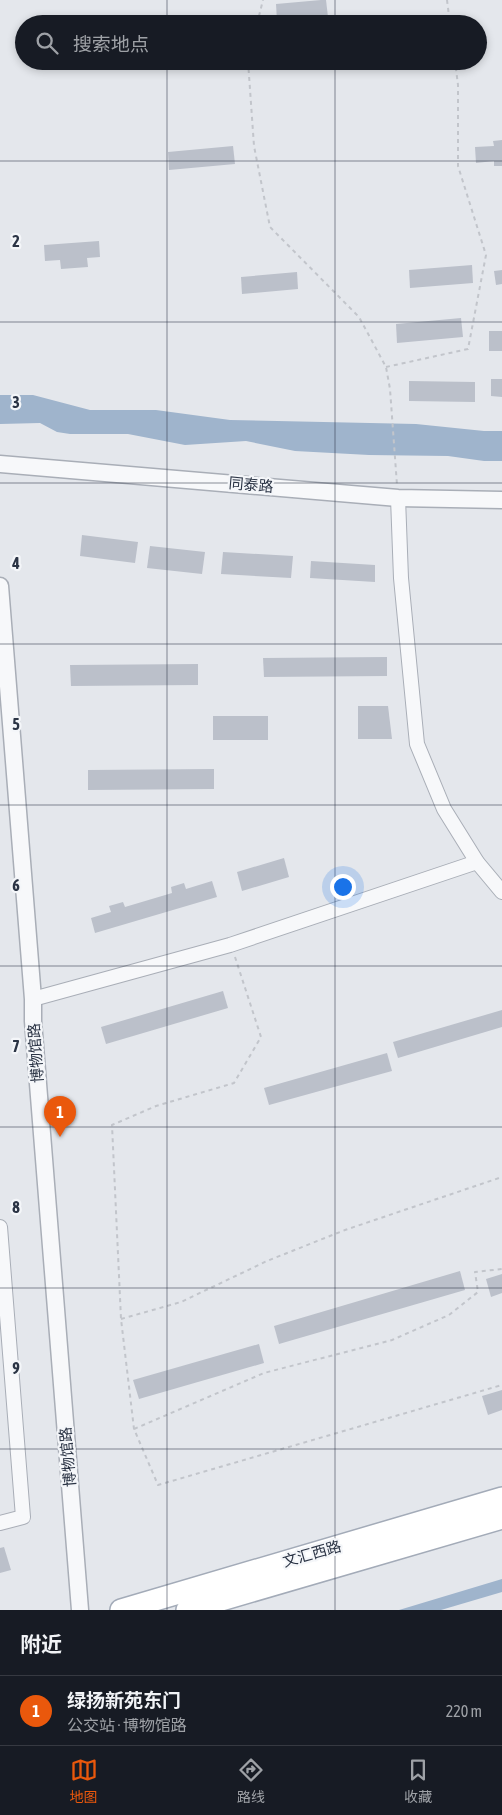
<!DOCTYPE html>
<html lang="zh">
<head>
<meta charset="utf-8">
<style>
	body { margin:0; font-family:"Asap Condensed","Noto Sans SC",sans-serif; background:#242831; color:#f1f3f6 }
	.you { position:absolute; left:342px; top:886px; width:18px; height:18px; margin:-12px; border:4px solid #fff; border-radius:50%; background:#1a73e8; box-shadow:0 0 0 8px #1a73e833 }
	.badge { display:grid; place-items:center; width:32px; height:32px; border-radius:50%; background:#ea580c; color:#fff; font-size:16px; font-weight:700 }
	.pin { position:absolute; translate:-50% -41px; filter:drop-shadow(0 1px 2px #0008) }
	.pin::after { content:''; position:absolute; top:26px; width:18px; height:15px; background:inherit; clip-path:polygon(0 0,100% 0,50% 100%) }
	.list { margin:0; padding:0; list-style:none }
	h2 { display:flex; justify-content:space-between; align-items:center; height:65px; margin:0; padding:0 20px; font-size:21px }
	h2 small { font-size:16px; font-weight:400; color:#9ea1a6 }
	.list li { display:grid; grid-template-columns:32px 1fr auto; gap:15px; align-items:center; box-sizing:border-box; height:70px; padding:0 20px; border-top:1px solid #363941 }
	.list b { display:block; font-size:19px; white-space:nowrap }
	.list p { margin:0; font-size:16px; white-space:nowrap; color:#9ea1a6 }
	.list em { font-size:16px; font-style:normal; color:#9ea1a6 }
	.icon { flex:none; width:28px; height:28px; fill:none; stroke:currentColor; stroke-width:2; stroke-linecap:round; stroke-linejoin:round }
	.map { position:relative; flex:none; width:502px; height:1610px; overflow:hidden }
	.search { position:absolute; background:#171b24; box-shadow:0 2px 8px #0003; left:15px; right:15px; top:15px; height:55px; display:flex; align-items:center; gap:12px; box-sizing:border-box; padding:0 18px; border-radius:28px; color:#9ea1a6; font-size:19px }
	.sheet { height:135px; background:#171b24 }
	nav { display:flex; justify-content:space-around; align-items:center; box-sizing:border-box; height:70px; border-top:1px solid #363941; background:#171b24; font-size:14px; color:#9ea1a6 }
	nav a { display:grid; justify-items:center; gap:2px }
	nav .on { color:#ea580c }
	.map>svg:first-child { display:block }
	.water { fill:#9fb4cc }
	.building { fill:#bbc0ca }
	.lines { fill:none; stroke-linecap:round; stroke-linejoin:round }
	.minor-casing { stroke:#a9aeb7; stroke-width:16 }
	.tertiary-casing { stroke:#a9aeb7; stroke-width:19 }
	.primary-casing { stroke:#a3abb8; stroke-width:24 }
	.path { stroke:#c2c5cb; stroke-width:2; stroke-dasharray:4 4; stroke-linecap:butt }
	.minor { stroke:#f7f8fa; stroke-width:14 }
	.tertiary { stroke:#f7f8fa; stroke-width:16 }
	.primary { stroke:#fff; stroke-width:21 }
	.grid { fill:none; stroke:#2b3445; stroke-width:1; stroke-opacity:0.55 }
	.labels { text-anchor:middle; stroke-width:4.5; stroke-linejoin:round; paint-order:stroke }
	.street-label { font-size:15px; fill:#2b3445; stroke:#f4f6f9 }
	.grid-label { font-size:16px; text-anchor:middle; font-weight:bold; fill:#2b3445; stroke:#f4f6f9; stroke-width:4.5; stroke-linejoin:round; paint-order:stroke }
</style>
</head>
<body>
<div class="map">
<svg width="502" height="1610" viewBox="0 0 502 1610">
	<rect width="100%" height="100%" fill="#e4e7ec"/>
	<!-- water -->
	<g class="water">
		<polygon points="0,395 33,395 90,410 156,410 230,420 416,424 484,431 502,431 502,461 484,461 448,456 369,455 295,451 246,441 185,445 128,434 70,434 57,432 40,423 0,424"/>
		<polygon points="502,1579 502,1592 441,1610 399,1610"/>
	</g>
	<!-- building -->
	<g class="building">
		<polygon points="321,0 326,0 328,17 277,21 276,4"/>
		<polygon points="502,140 502,166 494,166 494,161 476,163 475,147 494,146 493,141"/>
		<polygon points="233,146 235,164 169,170 168,152"/>
		<polygon points="99,241 100,257 87,258 88,267 61,269 60,260 45,261 44,245"/>
		<polygon points="472,265 473,283 410,288 409,270"/>
		<polygon points="502,270 502,284 496,285 494,271"/>
		<polygon points="297,272 298,289 242,294 241,277"/>
		<polygon points="461,318 463,337 397,343 396,324"/>
		<rect x="489" y="331" width="13" height="20"/>
		<polygon points="491,379 502,379 502,397 491,396"/>
		<polygon points="409,381 475,382 475,402 409,401"/>
		<polygon points="82,535 138,542 135,563 80,556"/>
		<polygon points="150,546 205,552 202,574 147,568"/>
		<polygon points="223,552 293,556 291,578 221,574"/>
		<polygon points="311,561 375,565 375,582 310,578"/>
		<polygon points="387,657 387,676 264,677 263,658"/>
		<polygon points="198,664 198,685 71,686 70,665"/>
		<polygon points="358,706 388,706 392,739 358,739"/>
		<rect x="213" y="716" width="55" height="24"/>
		<polygon points="214,769 214,789 88,790 88,770"/>
		<polygon points="284,858 289,877 242,891 237,872"/>
		<polygon points="212,881 217,897 95,933 91,918 111,912 109,906 123,902 125,907 172,893 171,887 184,883 186,889"/>
		<polygon points="223,991 228,1008 106,1044 101,1027"/>
		<polygon points="502,1010 502,1027 398,1058 393,1042"/>
		<polygon points="387,1053 392,1071 269,1105 264,1088"/>
		<polygon points="460,1271 465,1290 279,1344 274,1326"/>
		<polygon points="502,1274 502,1293 491,1297 486,1279"/>
		<polygon points="259,1344 264,1363 139,1399 133,1380"/>
		<polygon points="502,1390 502,1410 488,1415 482,1396"/>
		<polygon points="4,1547 11,1570 0,1573 0,1548"/>
	</g>
	<g class="lines">
		<defs>
			<g id="minor">
				<polyline points="398,498 401,578 417,744 444,809 477,862 502,892"/>
				<polyline points="33,999 230,945 477,862"/>
				<polyline points="0,1227 23,1517 0,1523"/>
			</g>
			<g id="tertiary">
				<polyline points="0,464 398,498 502,500"/>
				<polyline points="0,586 33,999 33,1021 80,1610"/>
			</g>
			<g id="primary">
				<polyline points="121,1610 502,1498"/>
				<polyline points="187,1610 502,1518"/>
			</g>
		</defs>
		<!-- minor casing -->
		<use href="#minor" class="minor-casing"/>
		<!-- tertiary casing -->
		<use href="#tertiary" class="tertiary-casing"/>
		<!-- primary casing -->
		<use href="#primary" class="primary-casing"/>
		<!-- path -->
		<g class="path">
			<polyline points="447,0 450,24"/>
			<polyline points="257,24 263,0"/>
			<polyline points="248,61 254,146 270,227 359,317 386,367 390,389 397,485"/>
			<polyline points="386,367 468,349 486,255 458,166 458,85 455,61"/>
			<polyline points="235,957 261,1037 234,1083 156,1106 112,1125 121,1319 134,1429 158,1485 502,1385"/>
			<polyline points="121,1319 181,1302 267,1261 345,1230 502,1177"/>
			<polyline points="134,1429 264,1373 392,1340 449,1315 478,1292 475,1272 502,1269"/>
		</g>
		<!-- minor -->
		<use href="#minor" class="minor"/>
		<!-- tertiary -->
		<use href="#tertiary" class="tertiary"/>
		<!-- primary -->
		<use href="#primary" class="primary"/>
	</g>
	<!-- grid -->
	<path class="grid" d="M 167,0 L 167,24M 335,0 L 335,24M 167,61 L 167,1610M 335,61 L 335,1610M 0,161 L 502,161M 0,322 L 502,322M 0,483 L 502,483M 0,644 L 502,644M 0,805 L 502,805M 0,966 L 502,966M 0,1127 L 502,1127M 0,1288 L 502,1288M 0,1449 L 502,1449"/>
	<g class="labels">
		<!-- street labels -->
		<g class="street-label">
			<text transform="translate(251 485) rotate(5)" y="5">同泰路</text>
			<text transform="translate(36 1053) rotate(-94)" y="5">博物馆路</text>
			<text transform="translate(68 1457) rotate(-95)" y="5">博物馆路</text>
			<text transform="translate(312 1554) rotate(-16)" y="5">文汇西路</text>
		</g>
	</g>
	<g class="grid-label">
		<text x="16" y="247">2</text>
		<text x="16" y="408">3</text>
		<text x="16" y="569">4</text>
		<text x="16" y="730">5</text>
		<text x="16" y="891">6</text>
		<text x="16" y="1052">7</text>
		<text x="16" y="1213">8</text>
		<text x="16" y="1374">9</text>
	</g>
</svg>
<div class="you"></div>
<div class="pin badge" style="left:60px;top:1137px">1</div>
<div class="search"><svg class="icon" aria-label="search" viewBox="0 0 24 24"><circle cx="10" cy="10" r="6"/><path d="M15 15l6 6"/></svg>搜索地点</div>
</div>
<section class="sheet">
<h2>附近<small></small></h2>
<ul class="list">
<li><span class="badge">1</span><div><b>绿扬新苑东门</b><p>公交站 · 博物馆路</p></div><em>220 m</em></li>
</ul>
</section>
<nav>
<a class="on"><svg class="icon" aria-label="map" viewBox="0 0 24 24"><path d="M3 6l6-2 6 2 6-2v14l-6 2-6-2-6 2zM9 4v14M15 6v14"/></svg>地图</a>
<a><svg class="icon" aria-label="directions" viewBox="0 0 24 24"><path d="M12 3l9 9-9 9-9-9zM9 14v-3h6M13 9l2 2-2 2"/></svg>路线</a>
<a><svg class="icon" aria-label="saved" viewBox="0 0 24 24"><path d="M7 4h10v16l-5-4-5 4z"/></svg>收藏</a>
</nav>
</body>
</html>
